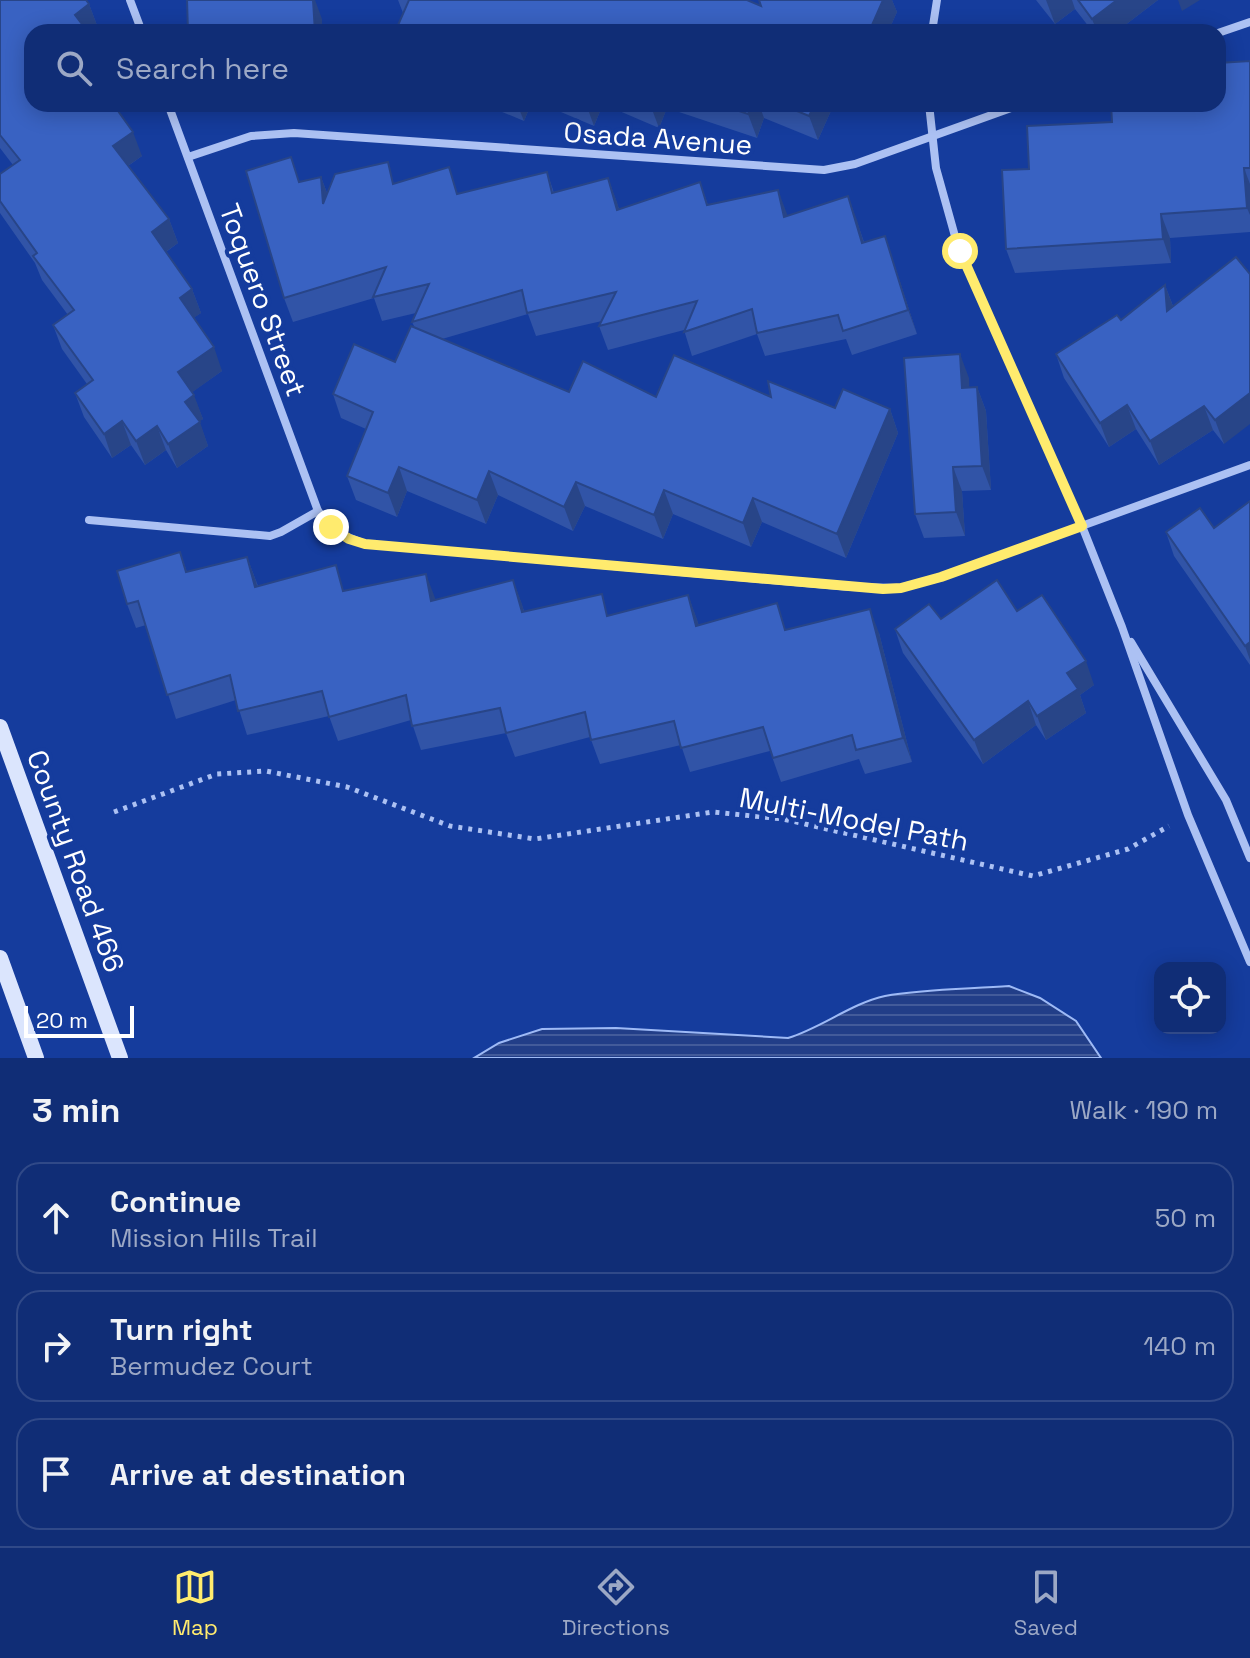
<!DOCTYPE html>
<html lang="en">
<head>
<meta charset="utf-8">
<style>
	body { margin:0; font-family:"Space Grotesk",sans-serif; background:#1e397e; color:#f1f3f6 }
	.controls { position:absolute; right:24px; bottom:24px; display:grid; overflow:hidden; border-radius:16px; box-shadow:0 4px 20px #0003 }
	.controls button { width:72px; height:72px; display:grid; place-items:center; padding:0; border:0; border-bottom:2px solid #304988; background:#102d76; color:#f1f3f6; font:40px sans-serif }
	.scale { position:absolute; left:24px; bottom:20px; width:110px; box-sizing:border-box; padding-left:8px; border:4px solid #fff; border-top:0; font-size:22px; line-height:28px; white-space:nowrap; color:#fff; -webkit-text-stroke:6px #153c9d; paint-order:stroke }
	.stop { position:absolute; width:24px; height:24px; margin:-18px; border:6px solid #ffeb6e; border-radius:50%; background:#fff }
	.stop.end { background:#ffeb6e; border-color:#fff; box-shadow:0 2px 8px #0008 }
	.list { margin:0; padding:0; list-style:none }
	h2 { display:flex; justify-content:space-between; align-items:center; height:104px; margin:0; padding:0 32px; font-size:34px }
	h2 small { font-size:26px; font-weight:400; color:#9ca8c5 }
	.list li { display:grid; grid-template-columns:52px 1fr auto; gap:24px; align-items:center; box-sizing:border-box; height:112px; margin:0 16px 16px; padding:0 16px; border:2px solid #304988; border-radius:24px }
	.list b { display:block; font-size:30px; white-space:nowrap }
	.list p { margin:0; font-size:26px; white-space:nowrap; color:#9ca8c5 }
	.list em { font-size:26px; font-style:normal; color:#9ca8c5 }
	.icon { flex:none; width:44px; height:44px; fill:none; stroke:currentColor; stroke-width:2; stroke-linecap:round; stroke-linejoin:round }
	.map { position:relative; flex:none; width:1250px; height:1058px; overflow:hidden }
	.search { position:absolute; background:#102d76; box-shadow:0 4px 20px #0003; left:24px; right:24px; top:24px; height:88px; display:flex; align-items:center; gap:20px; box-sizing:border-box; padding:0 28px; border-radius:24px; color:#9ca8c5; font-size:30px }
	.sheet { height:488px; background:#102d76 }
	nav { display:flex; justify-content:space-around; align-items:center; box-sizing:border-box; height:112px; border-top:2px solid #304988; background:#102d76; font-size:22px; color:#9ca8c5 }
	nav a { display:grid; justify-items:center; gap:4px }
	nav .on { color:#ffeb6e }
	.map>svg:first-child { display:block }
	.water { fill:url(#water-rules); stroke:#9ebaf6; stroke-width:2 }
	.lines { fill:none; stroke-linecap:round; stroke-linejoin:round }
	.path { stroke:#acc1f3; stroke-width:5; stroke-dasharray:4 6; stroke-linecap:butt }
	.street { stroke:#acc1f3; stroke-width:8 }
	.secondary { stroke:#dbe5fd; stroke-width:16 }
	.wall { fill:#3154a7 }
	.shaded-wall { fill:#284588 }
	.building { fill:#3962c2; stroke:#284588; stroke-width:2 }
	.route { stroke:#ffeb6e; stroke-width:10 }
	.labels { text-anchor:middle; stroke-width:8; stroke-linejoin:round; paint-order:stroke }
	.street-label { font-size:28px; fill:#fff; stroke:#153c9d }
</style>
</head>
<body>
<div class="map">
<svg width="1250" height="1058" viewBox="0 0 1250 1058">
	<defs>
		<pattern id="water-rules" width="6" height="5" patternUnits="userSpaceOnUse" patternTransform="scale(2)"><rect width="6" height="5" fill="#223e88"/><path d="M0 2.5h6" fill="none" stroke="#435b9a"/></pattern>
	</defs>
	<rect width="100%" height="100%" fill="#153c9d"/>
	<!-- water -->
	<path class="water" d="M 1009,986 L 1040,998 L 1076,1021 L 1101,1058 L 474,1058 L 499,1043 L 542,1029 L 616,1028 L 788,1038 C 821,1028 852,1003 885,996 C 922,989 970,989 1009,986 Z"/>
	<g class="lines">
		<!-- path -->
		<polyline class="path" points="114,812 217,774 266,771 347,787 450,826 535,839 713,812 783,819 1033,876 1128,849 1169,826"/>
		<!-- street -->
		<g class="street">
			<polyline points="130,0 142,32"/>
			<polyline points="932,32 937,0"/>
			<polyline points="1218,33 1250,22"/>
			<polyline points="168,104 318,511"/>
			<polyline points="929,104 936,168 958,247 1082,526 1122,627 1188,815 1250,962"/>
			<polyline points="188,157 251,136 294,133 824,170 855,164 1022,104"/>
			<polyline points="89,520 270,536 281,532 318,511 338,533 365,544 850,587 901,588 941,577 1250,465"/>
			<polyline points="1131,642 1226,800 1250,858"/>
		</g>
		<!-- secondary -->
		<g class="secondary">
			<polyline points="0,727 120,1058"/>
			<polyline points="0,958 36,1058"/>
		</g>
	</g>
	<!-- wall -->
	<g class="wall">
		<polygon points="0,0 89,4 98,28 32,32 142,156 128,166 169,219 178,243 166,252 192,289 201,313 193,318 222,371 192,392 203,419 199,421 208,446 177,468 166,450 145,465 131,445 112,458 84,417 75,393 87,384 62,349 53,325 68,315 42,280 35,263 0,213 0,174 13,165 0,148"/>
		<polygon points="398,0 747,0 761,6 759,0 892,0 897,12 888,32 395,32 403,13"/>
		<polygon points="1036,0 1158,0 1116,32 1093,32 1075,9 1055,24"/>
		<polygon points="1250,61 1250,232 1170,238 1171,263 1015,273 1006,249 1029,169 1112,122 1218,104"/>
		<polygon points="411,104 433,104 429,112"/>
		<polygon points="483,104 531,104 524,121"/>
		<polygon points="542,104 834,104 818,140 764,118 757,138 667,108 659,128 603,104 594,126"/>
		<polygon points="547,172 554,193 608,178 619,209 700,182 708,205 787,216 848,196 864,242 885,236 917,334 852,355 846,339 765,356 757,334 692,356 684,330 608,350 599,326 602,321 536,336 528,314 442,339 569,392 656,397 771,397 835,408 890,409 898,433 846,558 762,522 751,547 673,514 663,539 585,506 573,531 498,495 486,524 407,491 397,517 356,500 347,476 366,429 341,418 333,394 395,362 415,328 412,322 416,313 382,321 374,298 293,322 284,298 321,177 327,193 395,183 459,194"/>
		<polygon points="1236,257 1224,444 1213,430 1159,465 1136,429 1109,447 1064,378 1056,354 1121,320 1165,285 1173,306"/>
		<polygon points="969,378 969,387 977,387 986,411 991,490 962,491 965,536 924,538 915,514"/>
		<polygon points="1250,501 1250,665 1174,556 1166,532 1214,528"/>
		<polygon points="180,552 187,572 247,557 258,586 345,591 435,600 513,580 524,611 610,616 688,595 699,626 879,633 912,762 865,774 859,759 781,782 770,751 690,772 681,745 600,764 590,737 515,757 506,733 421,750 411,720 338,741 329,716 247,735 236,700 176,719 146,625 136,628 127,604"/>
		<polygon points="1017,611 1094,685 1080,695 1086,713 1046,740 1036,725 983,764 903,653 895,629 941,619"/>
	</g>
	<!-- shaded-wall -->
	<g class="shaded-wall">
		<polygon points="313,0 315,0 322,19 322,32 315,32"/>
		<polygon points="883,0 892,0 897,12 888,32 869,32"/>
		<polygon points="1046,0 1072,0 1075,9 1055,24"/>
		<polygon points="1117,0 1158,0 1116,32 1097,32 1092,19"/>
		<polygon points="1178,0 1200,0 1182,11"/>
		<polygon points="89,4 98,28 93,32 81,32 75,15"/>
		<polygon points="427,104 433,104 429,112"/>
		<polygon points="517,104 531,104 524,121"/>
		<polygon points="586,104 603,104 594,126"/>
		<polygon points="650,104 666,104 667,108 659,128"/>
		<polygon points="752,104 759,104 764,118 757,138 748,114"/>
		<polygon points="815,104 834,104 818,140 809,116"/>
		<polygon points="133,132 142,156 122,170 113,146"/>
		<polygon points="1244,168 1250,184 1250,215 1247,208"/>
		<polygon points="321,177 330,201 323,204"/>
		<polygon points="608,178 617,202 626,234 617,210"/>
		<polygon points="778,190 787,214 793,241 784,217"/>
		<polygon points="848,196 857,220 871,267 862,243"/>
		<polygon points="1161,214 1170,238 1171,263 1163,239"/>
		<polygon points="169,219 178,243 160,256 152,232"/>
		<polygon points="885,236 893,260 917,334 908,310"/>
		<polygon points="1165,285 1174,309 1167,311"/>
		<polygon points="192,289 201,313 188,322 180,298"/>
		<polygon points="214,347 222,371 187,396 178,372"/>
		<polygon points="960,354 969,378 970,412 962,388"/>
		<polygon points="977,387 986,411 991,490 982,466"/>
		<polygon points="1250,393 1250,424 1224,444 1215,420"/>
		<polygon points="194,395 203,419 194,426 185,402"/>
		<polygon points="1127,405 1136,429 1109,447 1100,423"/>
		<polygon points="1204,406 1213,430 1159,465 1150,441"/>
		<polygon points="890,409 898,433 846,558 837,534"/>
		<polygon points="122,421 131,445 112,458 104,434"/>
		<polygon points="200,422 208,446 177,468 168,444"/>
		<polygon points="157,426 166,450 145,465 136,441"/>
		<polygon points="399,467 407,491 397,517 388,493"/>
		<polygon points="953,467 962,491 965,536 956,512"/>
		<polygon points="489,471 498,495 486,524 477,500"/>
		<polygon points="576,482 585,506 573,531 564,507"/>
		<polygon points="664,490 673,514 663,539 654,515"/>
		<polygon points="753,498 762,522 751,547 743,523"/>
		<polygon points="247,557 256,581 263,611 255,587"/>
		<polygon points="426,574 435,598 440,625 431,601"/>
		<polygon points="513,580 522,604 530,636 522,612"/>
		<polygon points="688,595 697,619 705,650 696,626"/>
		<polygon points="870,609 879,633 912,762 903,738"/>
		<polygon points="1250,642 1250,660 1245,646"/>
		<polygon points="1086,661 1094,685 1080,695 1086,713 1046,740 1037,716 1067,673"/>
		<polygon points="1028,701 1036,725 983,764 974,740"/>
	</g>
	<!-- building -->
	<g class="building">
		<polygon points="0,0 86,0 89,4 75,15 88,32 32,32 32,104 113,104 133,132 113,146 169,219 152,232 192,289 180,298 214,347 178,372 194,395 185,402 200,422 168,444 157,426 136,441 122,421 104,434 75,393 93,380 53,325 74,310 33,256 37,253 0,201 0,174 20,160 0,135"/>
		<polygon points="187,0 313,0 315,32 188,32"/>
		<polygon points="409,0 747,0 761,6 759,0 883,0 869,32 395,32"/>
		<polygon points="1078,0 1117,0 1092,19"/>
		<polygon points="1250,61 1250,168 1244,168 1247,208 1161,214 1163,239 1006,249 1002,170 1029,169 1027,126 1112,122 1111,104 1218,104 1218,63"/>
		<polygon points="718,104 752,104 748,114"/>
		<polygon points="780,104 815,104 809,116"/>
		<polygon points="291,157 299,182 321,177 323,204 335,174 388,162 393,184 449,167 457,194 547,172 552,193 608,178 617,210 700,182 707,205 778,190 784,217 848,196 862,243 885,236 908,310 843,331 838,315 757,333 752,309 684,332 697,301 599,326 616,292 527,313 522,290 412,322 429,284 373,297 386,267 284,298 246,171"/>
		<polygon points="1236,257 1250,274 1250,393 1215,420 1204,406 1150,441 1127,405 1100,423 1056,354 1117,315 1121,320 1165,285 1167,311"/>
		<polygon points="411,326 569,392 583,361 656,397 674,355 771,397 768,381 835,408 843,389 890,409 837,534 753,498 743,523 664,490 654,515 576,482 564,507 489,471 477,500 399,467 388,493 347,476 373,412 333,394 354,344 395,362"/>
		<polygon points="960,354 962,388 977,387 982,466 953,467 956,512 915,514 904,358"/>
		<polygon points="1250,501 1250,642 1245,646 1166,532 1200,508 1214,528"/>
		<polygon points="180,552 186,572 247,557 255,587 336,565 343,591 426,574 431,601 513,580 522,612 602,594 607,616 688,595 696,626 777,603 785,630 870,609 903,738 856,750 852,735 773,758 763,727 681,748 674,721 591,740 585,712 506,733 500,708 412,726 406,695 329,717 322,691 238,711 230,675 167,695 138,601 127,604 117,571"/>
		<polygon points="997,580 1017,611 1042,595 1086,661 1067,673 1078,689 1037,716 1028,701 974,740 895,629 929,604 941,619"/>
	</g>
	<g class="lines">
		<!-- route -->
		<polyline class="route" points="331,527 349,539 365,544 883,589 901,588 941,577 1082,526 960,251"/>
	</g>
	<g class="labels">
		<!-- street labels -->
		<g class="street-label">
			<text transform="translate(658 138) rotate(4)" y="10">Osada Avenue</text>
			<text transform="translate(263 300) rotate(70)" y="10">Toquero Street</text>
			<text transform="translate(854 819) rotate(11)" y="10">Multi-Model Path</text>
			<text transform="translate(76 861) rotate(70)" y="10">County Road 466</text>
		</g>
	</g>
</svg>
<div class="controls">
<button><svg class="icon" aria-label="locate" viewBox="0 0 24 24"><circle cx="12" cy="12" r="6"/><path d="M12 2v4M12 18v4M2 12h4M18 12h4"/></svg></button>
</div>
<div class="scale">20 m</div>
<div class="stop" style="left:960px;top:251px"></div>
<div class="stop end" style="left:331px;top:527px"></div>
<div class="search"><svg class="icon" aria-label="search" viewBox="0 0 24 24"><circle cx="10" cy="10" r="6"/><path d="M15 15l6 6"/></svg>Search here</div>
</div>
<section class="sheet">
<h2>3 min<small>Walk · 190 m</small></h2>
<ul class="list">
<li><svg class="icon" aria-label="ahead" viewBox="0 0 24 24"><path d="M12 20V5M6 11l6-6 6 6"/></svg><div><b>Continue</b><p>Mission Hills Trail</p></div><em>50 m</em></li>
<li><svg class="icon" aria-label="right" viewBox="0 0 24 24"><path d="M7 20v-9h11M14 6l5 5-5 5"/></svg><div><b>Turn right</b><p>Bermudez Court</p></div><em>140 m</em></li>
<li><svg class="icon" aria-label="arrive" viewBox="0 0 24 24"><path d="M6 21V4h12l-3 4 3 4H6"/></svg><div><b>Arrive at destination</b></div></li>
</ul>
</section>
<nav>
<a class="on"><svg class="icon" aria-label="map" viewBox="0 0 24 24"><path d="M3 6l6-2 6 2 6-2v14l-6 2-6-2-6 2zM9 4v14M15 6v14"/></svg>Map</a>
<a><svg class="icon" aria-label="directions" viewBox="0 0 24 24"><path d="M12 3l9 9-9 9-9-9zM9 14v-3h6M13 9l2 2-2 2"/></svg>Directions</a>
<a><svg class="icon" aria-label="saved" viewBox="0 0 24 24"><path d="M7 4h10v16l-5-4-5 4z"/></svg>Saved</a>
</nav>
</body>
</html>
